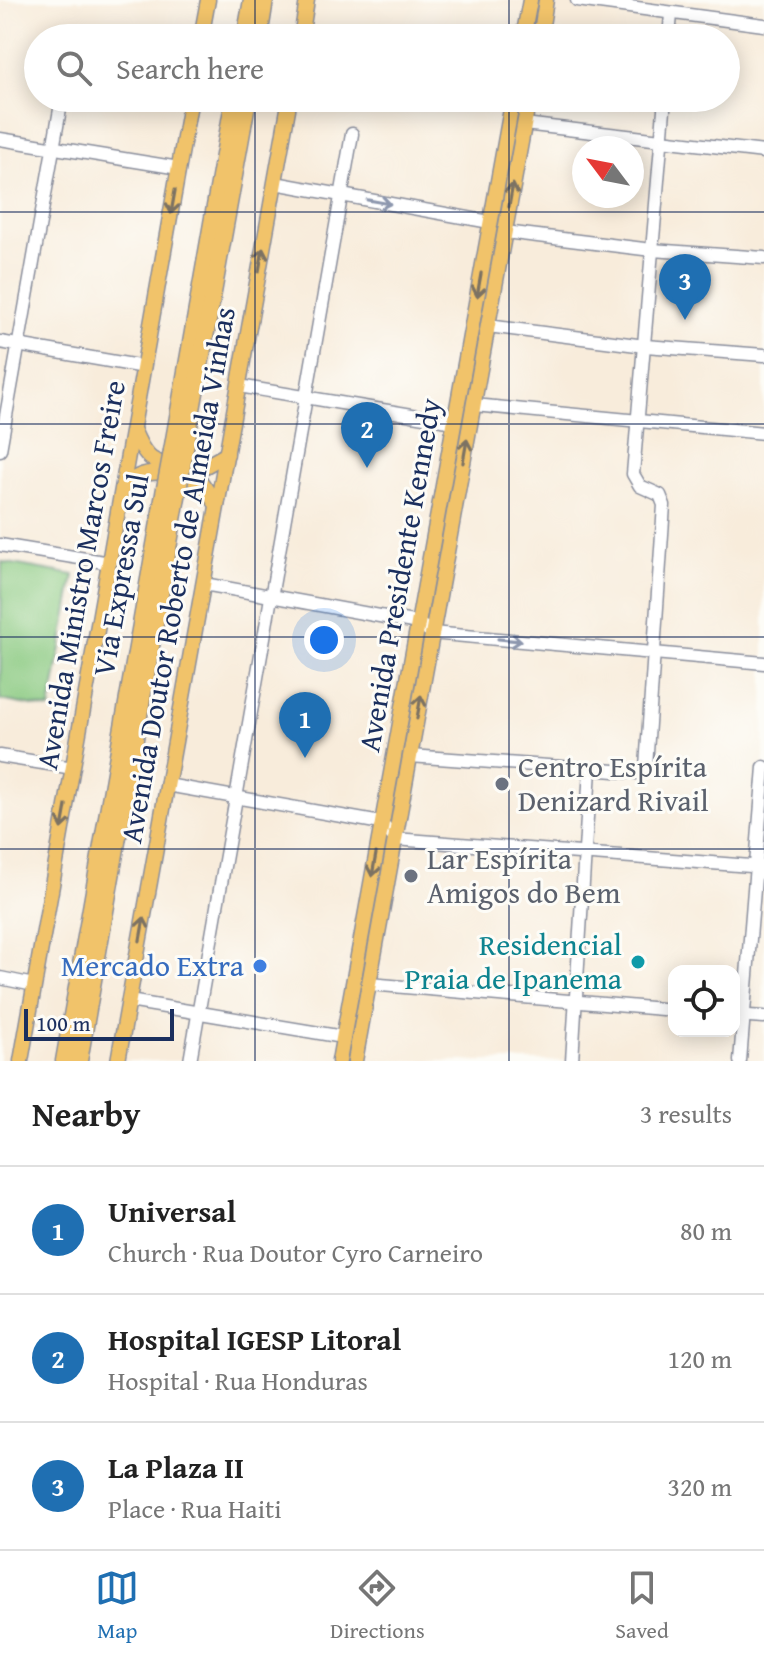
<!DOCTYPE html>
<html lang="en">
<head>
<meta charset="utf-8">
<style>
	body { margin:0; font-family:"Gentium Book Plus",serif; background:#f6f6f6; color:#222 }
	.controls { position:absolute; right:24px; bottom:24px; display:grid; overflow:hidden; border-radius:16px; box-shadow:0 4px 20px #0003 }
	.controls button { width:72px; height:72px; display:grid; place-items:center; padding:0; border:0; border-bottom:2px solid #e0e0e0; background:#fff; color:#222; font:40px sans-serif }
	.compass { position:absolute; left:572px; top:136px; width:72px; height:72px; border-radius:50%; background:#fff; box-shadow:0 4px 20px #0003; rotate:302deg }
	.scale { position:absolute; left:24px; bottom:20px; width:150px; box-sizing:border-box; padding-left:8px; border:4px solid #1b2f5e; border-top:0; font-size:22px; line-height:28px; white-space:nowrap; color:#1b2f5e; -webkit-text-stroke:6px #fdfcf7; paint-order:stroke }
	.you { position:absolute; left:324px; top:640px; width:28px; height:28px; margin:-20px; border:6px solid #fff; border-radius:50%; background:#1a73e8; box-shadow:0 0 0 12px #1a73e833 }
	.badge { display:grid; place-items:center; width:52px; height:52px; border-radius:50%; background:#1f6fb2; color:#fff; font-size:26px; font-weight:700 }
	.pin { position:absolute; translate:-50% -66px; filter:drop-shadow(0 2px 4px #0008) }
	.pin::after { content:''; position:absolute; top:42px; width:28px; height:24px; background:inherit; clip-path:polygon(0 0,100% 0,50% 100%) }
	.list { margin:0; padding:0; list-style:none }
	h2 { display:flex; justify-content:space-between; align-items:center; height:104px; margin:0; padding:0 32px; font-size:34px }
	h2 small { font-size:26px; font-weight:400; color:#767676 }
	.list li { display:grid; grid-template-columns:52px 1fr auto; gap:24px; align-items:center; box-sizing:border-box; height:128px; padding:0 32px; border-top:2px solid #e0e0e0 }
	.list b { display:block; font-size:30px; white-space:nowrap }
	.list p { margin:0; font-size:26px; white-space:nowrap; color:#767676 }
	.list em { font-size:26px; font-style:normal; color:#767676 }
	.icon { flex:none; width:44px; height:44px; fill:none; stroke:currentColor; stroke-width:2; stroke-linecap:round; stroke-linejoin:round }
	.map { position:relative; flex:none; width:764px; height:1061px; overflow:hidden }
	.search { position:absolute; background:#fff; box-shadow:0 4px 20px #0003; left:24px; right:24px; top:24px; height:88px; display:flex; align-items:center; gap:20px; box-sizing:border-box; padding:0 28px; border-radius:44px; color:#767676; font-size:30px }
	.sheet { height:488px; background:#fff }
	nav { display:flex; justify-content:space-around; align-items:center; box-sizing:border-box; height:112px; border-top:2px solid #e0e0e0; background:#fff; font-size:22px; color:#767676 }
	nav a { display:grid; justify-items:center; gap:4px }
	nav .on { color:#1f6fb2 }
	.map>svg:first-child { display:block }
	.green { fill:#89c980; stroke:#527c6f; stroke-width:2 }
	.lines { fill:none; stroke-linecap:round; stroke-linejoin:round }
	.minor-casing { stroke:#8a8e9c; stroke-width:15 }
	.major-casing { stroke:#8a8e9c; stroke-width:17 }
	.highway-casing { stroke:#8a8e9c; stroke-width:19 }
	.minor { stroke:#fff; stroke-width:12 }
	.major { stroke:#f1c36a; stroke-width:14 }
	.highway { stroke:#f1c36a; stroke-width:16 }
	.highway-bridge-casing { stroke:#8a8e9c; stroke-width:19; stroke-linecap:butt }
	.highway-bridge { stroke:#f1c36a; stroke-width:16 }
	.oneway { stroke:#7b7263 }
	.oneway2 { stroke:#8d97ae }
	.grid { fill:none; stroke:#1b2f5e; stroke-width:2; stroke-opacity:0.55 }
	.worship-dot { fill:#6b7280; stroke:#fdfcf7; stroke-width:3 }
	.culture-dot { fill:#0f9aa8; stroke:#fdfcf7; stroke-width:3 }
	.shop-dot { fill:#3f7fe0; stroke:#fdfcf7; stroke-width:3 }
	.labels { text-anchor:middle; stroke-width:6; stroke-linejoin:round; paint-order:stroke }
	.street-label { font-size:30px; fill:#1b2f5e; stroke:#fdfcf7 }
	.worship-label { font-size:30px; fill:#5b616d; stroke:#fdfcf7; text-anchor:start }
	.culture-label { font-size:30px; fill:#0d838f; stroke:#fdfcf7; text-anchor:end }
	.shop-label { font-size:30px; fill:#366cbe; stroke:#fdfcf7; text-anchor:end }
</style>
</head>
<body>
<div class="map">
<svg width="764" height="1061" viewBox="0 0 764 1061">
	<rect width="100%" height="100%" fill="#fdfcf7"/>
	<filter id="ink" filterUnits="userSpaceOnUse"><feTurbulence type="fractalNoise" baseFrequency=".0125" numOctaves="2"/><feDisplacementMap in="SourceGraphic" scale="16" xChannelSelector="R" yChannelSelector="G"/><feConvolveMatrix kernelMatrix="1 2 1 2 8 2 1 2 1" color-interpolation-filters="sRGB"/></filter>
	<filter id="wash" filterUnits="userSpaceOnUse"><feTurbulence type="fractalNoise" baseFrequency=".006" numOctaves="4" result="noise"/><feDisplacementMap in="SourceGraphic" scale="32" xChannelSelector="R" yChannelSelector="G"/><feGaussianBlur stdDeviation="1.8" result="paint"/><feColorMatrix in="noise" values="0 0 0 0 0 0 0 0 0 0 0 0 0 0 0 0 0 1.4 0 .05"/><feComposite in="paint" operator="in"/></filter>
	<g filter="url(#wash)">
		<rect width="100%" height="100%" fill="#f8ecdb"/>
		<!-- green -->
		<polygon class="green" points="2,562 74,575 50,709 0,700"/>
	</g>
	<g filter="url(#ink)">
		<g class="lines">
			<defs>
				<g id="minor">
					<polyline points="577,0 764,25"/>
					<polyline points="669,38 671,14"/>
					<polyline points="524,124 764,152"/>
					<polyline points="0,139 179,168"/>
					<polyline points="275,183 490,222"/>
					<polyline points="505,232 652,250 764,258"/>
					<polyline points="488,326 645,346 764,355"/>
					<polyline points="0,342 144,367"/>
					<polyline points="239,386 454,422"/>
					<polyline points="474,405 764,433"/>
					<polyline points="0,450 62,98"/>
					<polyline points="0,545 110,563"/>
					<polyline points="204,584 418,623 432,633 764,663"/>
					<polyline points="0,756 73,768"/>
					<polyline points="410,756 590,769"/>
					<polyline points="167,785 381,823 395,839 764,867"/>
					<polyline points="0,978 34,985"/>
					<polyline points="369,984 674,1010"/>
					<polyline points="129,1001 343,1037"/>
					<polyline points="734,1015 764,1017"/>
					<polyline points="190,1061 352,134"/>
					<polyline points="572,1061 590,769 639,773 646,767 664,505 660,495 640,486 633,474 665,98"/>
					<polyline points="740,1061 764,767"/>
				</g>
				<g id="major">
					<polyline points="201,38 208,0"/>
					<polyline points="301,38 307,0"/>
					<polyline points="523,38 530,0"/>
					<polyline points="540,38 546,0"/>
					<path d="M 133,429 C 150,471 158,461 200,469 L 227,454"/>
					<path d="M 123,488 C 144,464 172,473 201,482 L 217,505"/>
					<polyline points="21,1061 191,98"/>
					<polyline points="118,1061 290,98"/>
					<polyline points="339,1061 513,98"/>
					<polyline points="355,1061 529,98"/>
				</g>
				<g id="highway">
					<polyline points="245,38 252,0"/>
					<polyline points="259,38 265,0"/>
					<polyline points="172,451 234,98"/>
					<polyline points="184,454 248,98"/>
					<polyline points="64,1061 165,488"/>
					<polyline points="79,1061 178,491"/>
				</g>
			</defs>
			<!-- minor casing -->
			<use href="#minor" class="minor-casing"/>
			<!-- major casing -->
			<use href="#major" class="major-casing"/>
			<!-- highway casing -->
			<use href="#highway" class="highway-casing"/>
			<!-- minor -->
			<use href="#minor" class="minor"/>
			<!-- major -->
			<use href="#major" class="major"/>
			<!-- highway -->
			<use href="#highway" class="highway"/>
			<defs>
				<g id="highway-bridge">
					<polyline points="165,488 172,451"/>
					<polyline points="178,491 184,454"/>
				</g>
			</defs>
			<!-- highway-bridge casing -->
			<use href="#highway-bridge" class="highway-bridge-casing"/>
			<!-- highway-bridge -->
			<use href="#highway-bridge" class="highway-bridge"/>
		</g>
		<!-- one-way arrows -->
		<defs><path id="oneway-shaft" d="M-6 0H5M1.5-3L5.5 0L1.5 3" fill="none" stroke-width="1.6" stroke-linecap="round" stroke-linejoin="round" transform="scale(2)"/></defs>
		<g class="oneway">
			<use href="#oneway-shaft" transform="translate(511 195) rotate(-80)"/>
			<use href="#oneway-shaft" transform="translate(173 202) rotate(100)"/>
			<use href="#oneway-shaft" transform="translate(261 260) rotate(-80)"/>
			<use href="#oneway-shaft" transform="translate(479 285) rotate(100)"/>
			<use href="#oneway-shaft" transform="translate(465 451) rotate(-80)"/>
			<use href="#oneway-shaft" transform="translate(419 707) rotate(-80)"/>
			<use href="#oneway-shaft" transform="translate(64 817) rotate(100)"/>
			<use href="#oneway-shaft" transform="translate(374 865) rotate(100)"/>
			<use href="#oneway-shaft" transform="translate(142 929) rotate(-80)"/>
		</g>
		<g class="oneway2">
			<use href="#oneway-shaft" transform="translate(379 202) rotate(10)"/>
			<use href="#oneway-shaft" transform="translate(510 640) rotate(5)"/>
		</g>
	</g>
	<!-- grid -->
	<path class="grid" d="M 255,0 L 255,38M 509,0 L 509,38M 255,98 L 255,1061M 509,98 L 509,1061M 0,212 L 764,212M 0,424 L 764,424M 0,637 L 764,637M 0,849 L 764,849"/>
	<!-- markers -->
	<g class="worship-dot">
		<circle cx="502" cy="784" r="8"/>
		<circle cx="411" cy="876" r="8"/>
	</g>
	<circle class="culture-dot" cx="638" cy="962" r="8"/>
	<circle class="shop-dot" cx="260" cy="966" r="8"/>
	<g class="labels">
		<!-- street labels -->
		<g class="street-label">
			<text transform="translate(81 575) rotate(-80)" y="10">Avenida Ministro Marcos Freire</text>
			<text transform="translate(121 575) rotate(-80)" y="10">Via Expressa Sul</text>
			<text transform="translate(178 575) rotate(-80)" y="10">Avenida Doutor Roberto de Almeida Vinhas</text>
			<text transform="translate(400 575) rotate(-80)" y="10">Avenida Presidente Kennedy</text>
		</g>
		<!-- worship labels -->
		<g class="worship-label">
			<text x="518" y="777">Centro Espírita<tspan x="518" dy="34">Denizard Rivail</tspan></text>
			<text x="427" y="869">Lar Espírita<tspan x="427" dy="34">Amigos do Bem</tspan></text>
		</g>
		<!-- culture labels -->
		<g class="culture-label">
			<text x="622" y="955">Residencial<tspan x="622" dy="34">Praia de Ipanema</tspan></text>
		</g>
		<!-- shop labels -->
		<g class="shop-label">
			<text x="244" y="976">Mercado Extra</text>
		</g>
	</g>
</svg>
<div class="controls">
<button><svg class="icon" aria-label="locate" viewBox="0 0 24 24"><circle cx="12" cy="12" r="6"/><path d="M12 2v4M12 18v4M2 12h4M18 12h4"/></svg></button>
</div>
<svg class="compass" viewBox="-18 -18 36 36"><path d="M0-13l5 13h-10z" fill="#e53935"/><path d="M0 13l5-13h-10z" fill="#767676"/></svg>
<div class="scale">100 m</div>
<div class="you"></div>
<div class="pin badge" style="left:305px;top:758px">1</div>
<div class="pin badge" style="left:367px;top:468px">2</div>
<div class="pin badge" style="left:685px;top:320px">3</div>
<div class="search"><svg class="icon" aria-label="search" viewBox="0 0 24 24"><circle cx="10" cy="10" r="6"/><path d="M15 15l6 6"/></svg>Search here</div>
</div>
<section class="sheet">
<h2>Nearby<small>3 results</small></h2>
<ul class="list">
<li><span class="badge">1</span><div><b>Universal</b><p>Church · Rua Doutor Cyro Carneiro</p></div><em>80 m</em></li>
<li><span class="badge">2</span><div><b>Hospital IGESP Litoral</b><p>Hospital · Rua Honduras</p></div><em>120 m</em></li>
<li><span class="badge">3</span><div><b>La Plaza II</b><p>Place · Rua Haiti</p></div><em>320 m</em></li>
</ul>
</section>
<nav>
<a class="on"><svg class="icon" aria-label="map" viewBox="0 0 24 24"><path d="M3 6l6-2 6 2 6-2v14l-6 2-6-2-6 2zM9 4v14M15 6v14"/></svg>Map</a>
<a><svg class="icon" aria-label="directions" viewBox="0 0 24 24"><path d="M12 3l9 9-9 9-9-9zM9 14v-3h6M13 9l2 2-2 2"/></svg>Directions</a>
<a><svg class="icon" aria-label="saved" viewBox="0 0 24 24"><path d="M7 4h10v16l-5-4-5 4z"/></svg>Saved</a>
</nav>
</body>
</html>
